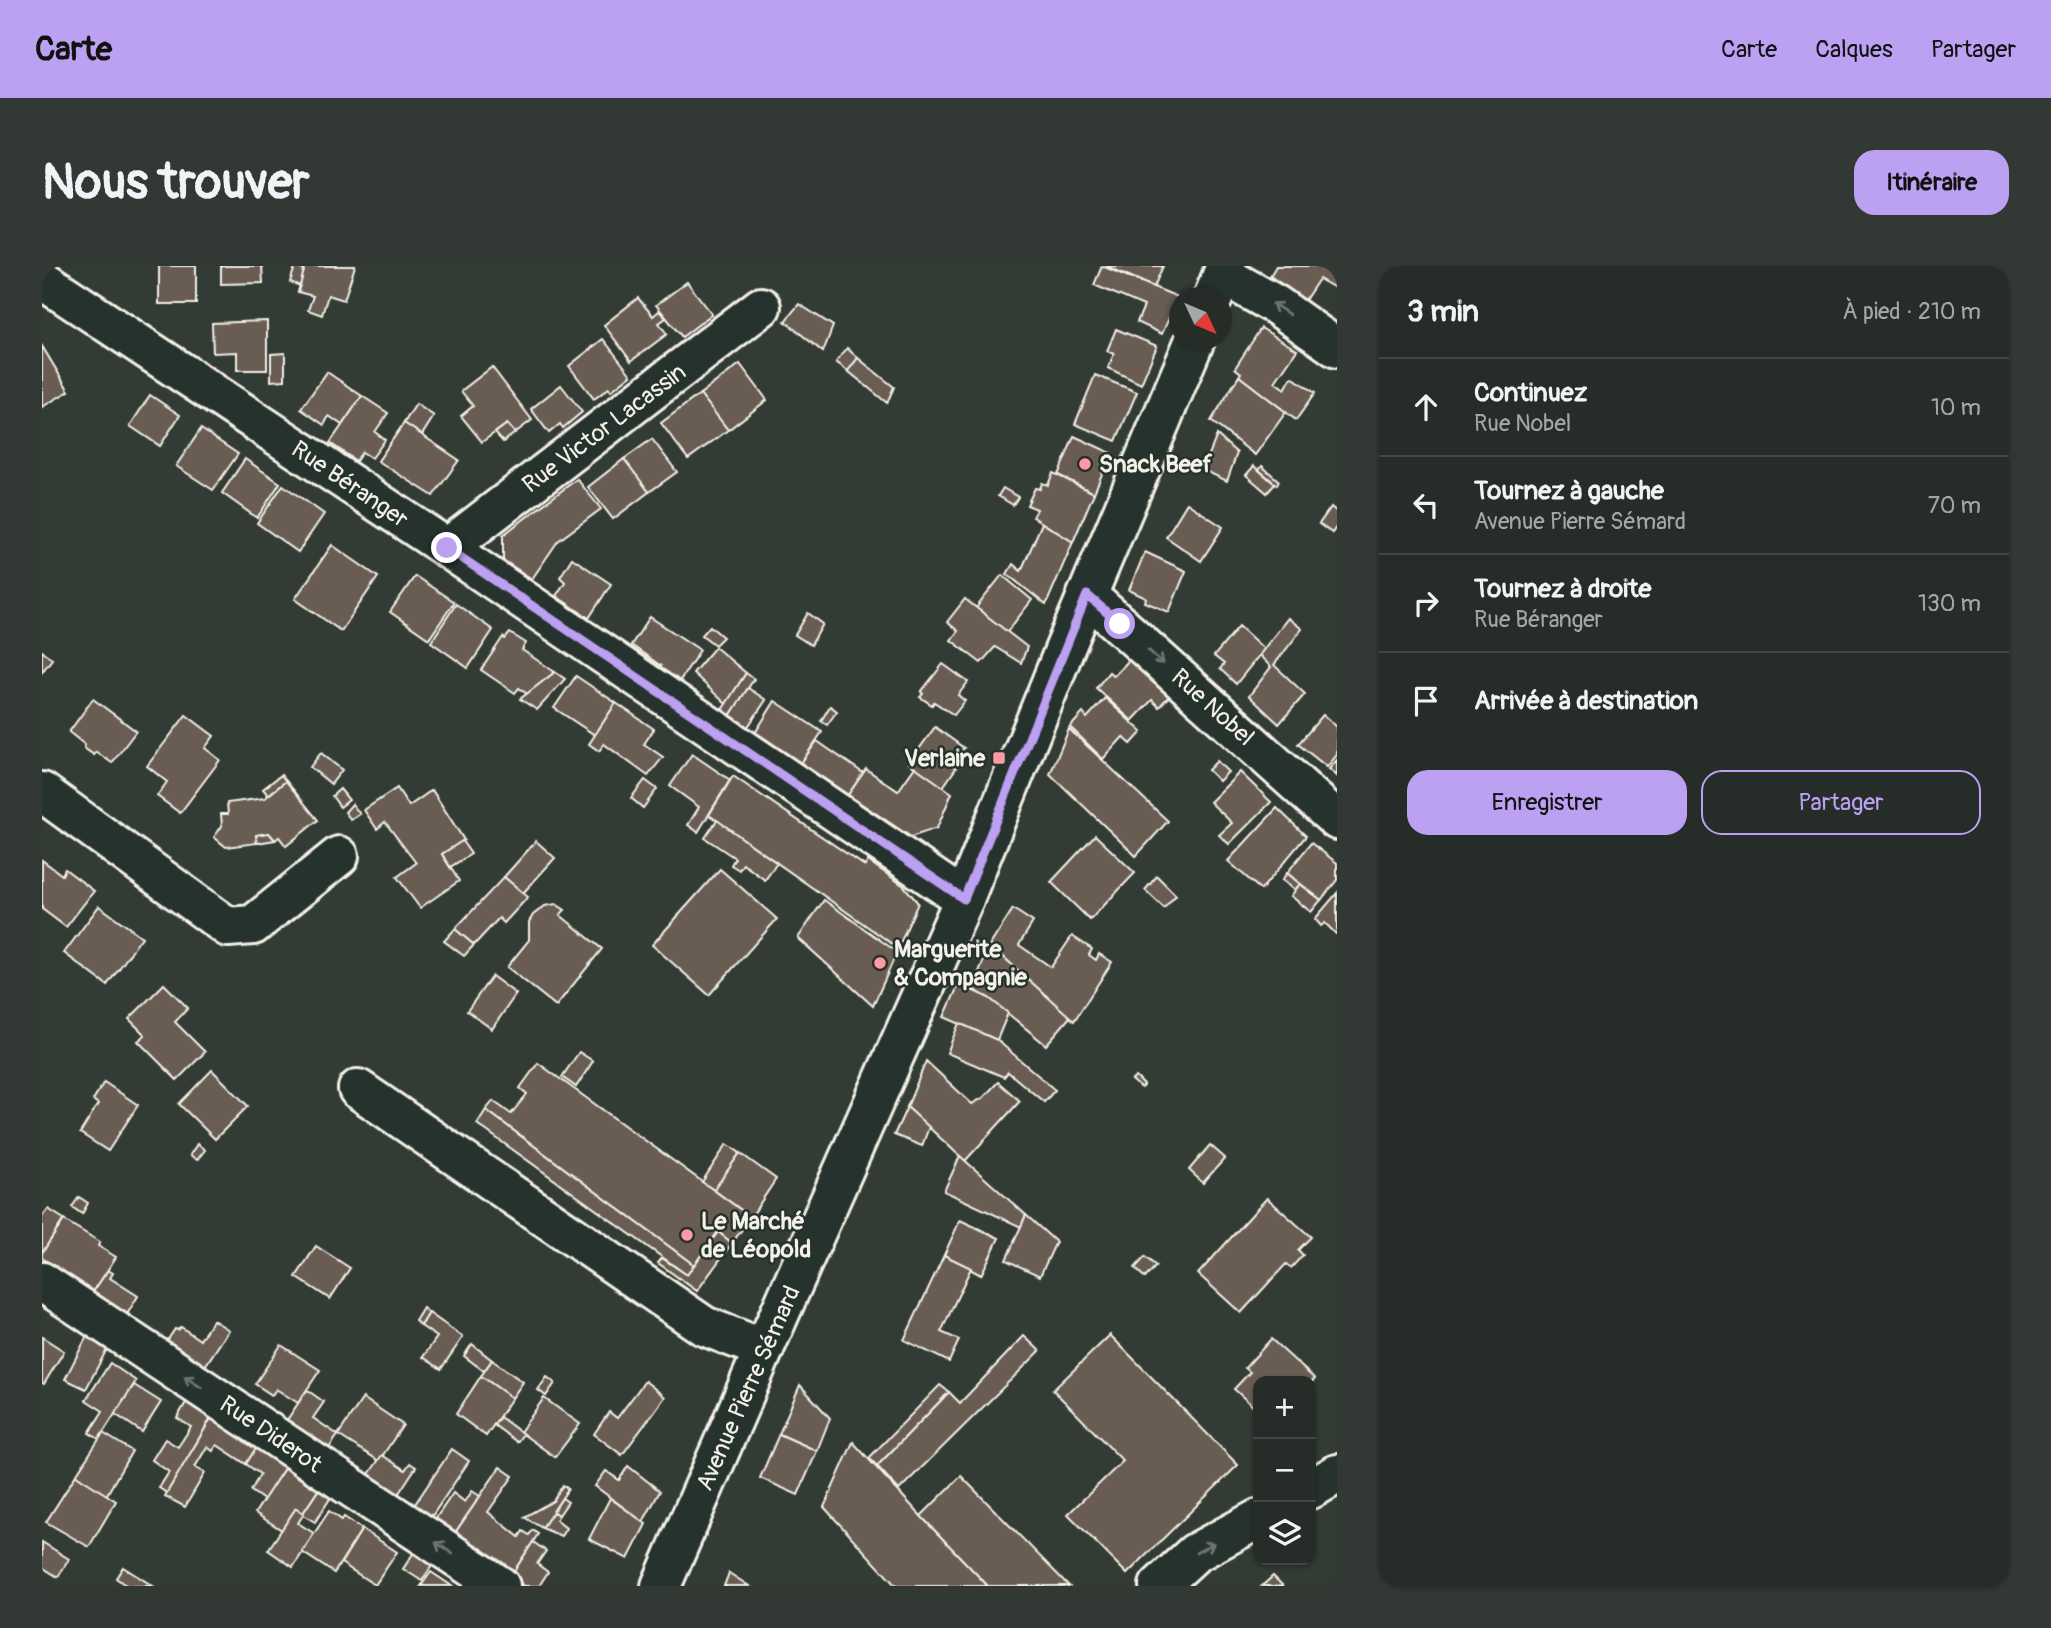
<!DOCTYPE html>
<html lang="fr">
<head>
<meta charset="utf-8">
<style>
	body { margin:0; font-family:Pangolin,sans-serif; background:#323834; color:#f1f3f6 }
	.controls { position:absolute; right:21px; bottom:21px; display:grid; overflow:hidden; border-radius:14px; box-shadow:0 2px 5px #0004 }
	.controls button { width:63px; height:63px; display:grid; place-items:center; padding:0; border:0; border-bottom:2px solid #424845; background:#262c28; color:#f1f3f6; font:35px sans-serif }
	.compass { position:absolute; left:1127px; top:21px; width:63px; height:63px; border-radius:50%; background:#262c28; box-shadow:0 2px 5px #0004; rotate:134deg }
	.stop { position:absolute; width:21px; height:21px; margin:-16px; border:5px solid #bca0f2; border-radius:50%; background:#fff }
	.stop.end { background:#bca0f2; border-color:#fff; box-shadow:0 2px 7px #0008 }
	.list { margin:0; padding:0; list-style:none }
	h2 { display:flex; justify-content:space-between; align-items:center; height:91px; margin:0; padding:0 28px; font-size:30px }
	h2 small { font-size:23px; font-weight:400; color:#a4a7a8 }
	.list li { display:grid; grid-template-columns:46px 1fr auto; gap:21px; align-items:center; box-sizing:border-box; height:98px; padding:0 28px; border-top:2px solid #424845 }
	.list b { display:block; font-size:26px; white-space:nowrap }
	.list p { margin:0; font-size:23px; white-space:nowrap; color:#a4a7a8 }
	.list em { font-size:23px; font-style:normal; color:#a4a7a8 }
	.actions { display:flex; gap:14px; padding:21px 28px }
	.actions a { flex:1; padding:16px 0; border:2px solid #bca0f2; border-radius:21px; text-align:center; font-size:24px; color:#bca0f2 }
	.actions .main { background:#bca0f2; color:#111 }
	.icon { flex:none; width:38px; height:38px; fill:none; stroke:currentColor; stroke-width:2; stroke-linecap:round; stroke-linejoin:round }
	.map { position:relative; flex:none; width:1295px; height:1320px; overflow:hidden; border-radius:21px }
	header { display:flex; align-items:center; gap:42px; box-sizing:border-box; height:98px; padding:0 35px; background:#bca0f2; color:#111 }
	header strong { font-size:33px }
	nav { display:flex; gap:38px; margin-inline-start:auto; font-size:24px }
	.intro { display:flex; align-items:center; justify-content:space-between; box-sizing:border-box; height:168px; padding:0 42px }
	h1 { margin:0; font-size:49px }
	.button { padding:18px 32px; border-radius:21px; background:#bca0f2; color:#111; font-size:24px; font-weight:700 }
	main { display:flex; gap:42px; padding:0 42px }
	aside { flex:1; background:#262c28; border-radius:21px; box-shadow:0 2px 5px #0004 }
	.map>svg:first-child { display:block }
	.building { fill:#675c53; stroke:#f4f1e8; stroke-width:2 }
	.lines { fill:none; stroke-linecap:round; stroke-linejoin:round }
	.minor-casing { stroke:#f4f1e8; stroke-width:44 }
	.major-casing { stroke:#f4f1e8; stroke-width:44 }
	.minor { stroke:#26332d; stroke-width:38 }
	.major { stroke:#26332d; stroke-width:38 }
	.oneway { stroke:#6e766e }
	.route { stroke:#bca0f2; stroke-width:9 }
	.poi-dot { fill:#ff9aa2; stroke:#26332d; stroke-width:2.5 }
	.labels { text-anchor:middle; stroke-width:5; stroke-linejoin:round; paint-order:stroke }
	.street-label { font-size:24px; fill:#f4f1e8; stroke:#26332d }
	.poi-label { font-size:24px; font-weight:bold; fill:#f4f1e8; stroke:#26332d; text-anchor:start }
</style>
</head>
<body>
<header>
<strong>Carte</strong>
<nav><a>Carte</a><a>Calques</a><a>Partager</a></nav>
</header>
<div class="intro"><h1>Nous trouver</h1><a class="button">Itinéraire</a></div>
<main>
<div class="map">
<svg width="1295" height="1320" viewBox="0 0 1295 1320">
	<rect width="100%" height="100%" fill="#333b35"/>
	<filter id="ink" filterUnits="userSpaceOnUse"><feTurbulence type="fractalNoise" baseFrequency=".0143" numOctaves="2"/><feDisplacementMap in="SourceGraphic" scale="14" xChannelSelector="R" yChannelSelector="G"/><feConvolveMatrix kernelMatrix="1 2 1 2 8 2 1 2 1" color-interpolation-filters="sRGB"/></filter>
	<g filter="url(#ink)">
		<!-- building -->
		<g class="building">
			<rect x="117" y="0" width="37" height="38"/>
			<polygon points="179,0 220,0 221,17 179,18"/>
			<polygon points="249,0 313,0 302,34 286,29 280,49 266,44 271,30 256,26 262,4"/>
			<polygon points="1060,0 1136,31 1120,68 1095,56 1102,40 1052,19"/>
			<polygon points="1064,0 1121,0 1112,21"/>
			<polygon points="1234,0 1295,0 1295,23 1277,13 1263,34 1228,10"/>
			<polygon points="253,1 262,4 258,20 248,16"/>
			<polygon points="645,16 670,48 640,71 614,39"/>
			<polygon points="596,32 611,50 617,45 624,52 617,57 625,68 589,95 562,59"/>
			<polygon points="757,38 791,60 781,86 743,55"/>
			<polygon points="225,55 225,104 195,104 195,86 171,87 170,57"/>
			<polygon points="1219,62 1255,84 1233,116 1243,123 1250,111 1273,127 1254,154 1197,110 1199,107 1193,102"/>
			<polygon points="1074,63 1115,80 1099,118 1066,102 1072,88 1065,85"/>
			<polygon points="561,73 589,109 569,125 567,122 552,133 527,100"/>
			<polygon points="0,80 27,125 0,141"/>
			<polygon points="805,82 816,92 806,105 794,96"/>
			<polygon points="243,87 243,114 229,115 229,88"/>
			<polygon points="816,92 852,121 845,137 806,105"/>
			<polygon points="698,98 725,134 686,164 658,128"/>
			<polygon points="450,101 490,154 473,167 465,158 440,176 419,150 431,140 419,125"/>
			<polygon points="285,106 320,130 300,159 287,150 282,159 259,143"/>
			<polygon points="1053,109 1095,126 1074,175 1033,158"/>
			<polygon points="1197,110 1244,146 1213,189 1169,155"/>
			<polygon points="519,119 540,146 521,162 518,158 507,167 489,143"/>
			<polygon points="658,128 686,164 646,193 619,157"/>
			<polygon points="108,129 138,149 118,180 88,160"/>
			<polygon points="320,130 346,147 333,166 343,174 330,192 320,186 314,195 288,177"/>
			<polygon points="374,138 392,150 380,169 362,157"/>
			<polygon points="362,157 417,194 391,230 336,195"/>
			<polygon points="465,158 473,167 461,176 453,167"/>
			<polygon points="159,163 196,188 171,224 134,200"/>
			<polygon points="1175,169 1195,187 1185,215 1161,204"/>
			<polygon points="1032,170 1069,187 1052,227 1016,209"/>
			<polygon points="610,173 635,206 607,226 582,193"/>
			<polygon points="203,193 238,217 215,252 180,227"/>
			<polygon points="582,193 607,226 571,253 546,221"/>
			<polygon points="1212,200 1233,218 1225,227 1204,209"/>
			<polygon points="1220,200 1237,215 1235,219 1217,204"/>
			<polygon points="1011,207 1052,227 1031,276 991,251 995,243 985,239 993,222 998,223 1000,217 1006,219"/>
			<polygon points="535,213 559,243 516,275 490,313 461,294 461,269"/>
			<polygon points="241,219 282,248 256,286 215,257"/>
			<polygon points="961,222 976,231 971,239 956,230"/>
			<polygon points="1145,237 1181,261 1159,295 1124,271"/>
			<polygon points="1289,241 1295,246 1295,260 1290,267 1277,258"/>
			<polygon points="1000,257 1031,276 1004,339 965,308 971,298 979,305"/>
			<polygon points="290,279 336,311 299,365 253,333"/>
			<polygon points="1103,286 1144,305 1127,346 1103,336 1104,332 1087,324"/>
			<polygon points="530,292 569,318 547,352 514,330 523,316 518,311"/>
			<polygon points="960,309 990,334 965,366 934,342"/>
			<polygon points="373,310 412,336 387,373 348,346"/>
			<polygon points="923,333 985,381 979,397 953,381 939,397 909,374 916,365 905,356"/>
			<polygon points="414,338 451,364 426,402 389,376"/>
			<polygon points="766,347 781,358 769,379 753,369"/>
			<polygon points="608,351 658,384 635,419 615,405 619,400 589,379"/>
			<polygon points="1246,352 1260,363 1232,399 1263,428 1237,458 1207,430 1229,401 1217,389"/>
			<polygon points="668,360 681,371 673,379 660,369"/>
			<polygon points="1197,360 1222,383 1194,418 1178,403 1182,398 1172,390"/>
			<polygon points="468,367 484,377 480,384 513,406 485,428 477,422 473,427 439,404 461,371 463,373"/>
			<polygon points="673,381 704,407 684,438 651,407"/>
			<polygon points="0,385 10,393 0,406"/>
			<polygon points="1089,392 1129,428 1117,441 1110,434 1090,455 1054,422 1067,406 1072,410"/>
			<polygon points="901,398 926,416 916,429 923,435 912,449 892,436 890,439 878,431 881,428 879,426"/>
			<polygon points="513,406 523,413 495,444 478,433"/>
			<polygon points="704,407 712,413 686,453 678,447"/>
			<polygon points="534,410 574,437 553,469 512,442"/>
			<polygon points="706,422 724,434 703,465 686,453"/>
			<polygon points="1063,432 1100,466 1089,478 1081,471 1061,493 1028,461 1041,447 1045,452"/>
			<polygon points="51,433 94,465 70,497 54,486 52,489 42,482 43,479 27,466"/>
			<polygon points="733,435 780,466 759,497 713,467"/>
			<polygon points="574,437 612,463 602,478 621,491 606,510 562,478 557,485 547,478"/>
			<polygon points="788,440 795,445 785,459 779,455"/>
			<polygon points="144,449 172,470 163,482 178,494 138,547 115,530 125,516 105,500"/>
			<polygon points="1281,449 1295,461 1295,489 1285,501 1256,478"/>
			<polygon points="893,461 922,482 910,499 914,502 901,521 867,497"/>
			<polygon points="1027,463 1126,555 1094,590 1008,508"/>
			<polygon points="775,475 821,507 806,529 759,497"/>
			<polygon points="279,487 300,504 289,518 268,501"/>
			<polygon points="650,488 688,514 656,566 646,559 657,541 628,520"/>
			<polygon points="1295,494 1295,510 1287,503"/>
			<polygon points="1175,495 1186,506 1177,515 1166,504"/>
			<polygon points="873,501 910,527 895,562 869,571 806,529 824,503 856,525"/>
			<polygon points="1198,506 1229,536 1187,578 1177,569 1190,557 1168,536"/>
			<polygon points="239,509 244,515 226,529 221,523"/>
			<polygon points="691,510 823,600 826,595 862,620 876,637 856,682 667,549"/>
			<polygon points="603,514 615,523 601,542 589,532"/>
			<polygon points="244,515 276,554 244,580 237,571 233,574 227,567 214,569 215,577 184,581 172,571 180,560 179,548 186,548 185,537 223,532"/>
			<polygon points="355,522 367,540 390,524 422,574 400,588 417,615 378,642 355,611 374,597 343,556 335,563 322,544"/>
			<polygon points="298,523 307,534 298,541 290,530"/>
			<polygon points="310,538 318,548 309,554 303,546"/>
			<polygon points="1235,542 1264,570 1219,624 1186,595"/>
			<polygon points="675,554 735,597 723,614 701,598 697,604 689,599 693,592 663,572"/>
			<polygon points="227,567 233,574 215,577 214,569"/>
			<polygon points="1053,569 1093,607 1048,654 1009,616"/>
			<polygon points="420,575 429,588 408,601 400,588"/>
			<polygon points="494,575 513,592 481,627 462,611"/>
			<polygon points="1269,577 1295,597 1295,614 1279,634 1245,607"/>
			<polygon points="0,594 20,609 23,603 52,625 24,661 0,643"/>
			<polygon points="678,603 735,653 667,729 610,679"/>
			<polygon points="1245,607 1258,618 1253,624 1240,614"/>
			<polygon points="1115,610 1134,629 1122,642 1103,624"/>
			<polygon points="462,611 486,631 462,657 457,652 432,679 413,663"/>
			<polygon points="1258,618 1279,634 1269,646 1249,630"/>
			<polygon points="1295,627 1295,667 1294,668 1283,657 1279,660 1273,653"/>
			<polygon points="782,634 855,686 831,740 756,672"/>
			<polygon points="514,638 523,644 518,649 560,683 514,740 465,701 487,674 487,656 491,649 503,640"/>
			<polygon points="57,640 100,671 65,719 22,687"/>
			<polygon points="971,643 991,656 977,679 1009,701 1030,670 1050,683 1047,689 1054,694 1057,688 1070,696 1032,755 948,679"/>
			<polygon points="413,663 432,679 422,690 402,675"/>
			<polygon points="948,679 1028,751 1004,779 947,732 930,723"/>
			<polygon points="450,710 474,728 450,763 425,745"/>
			<polygon points="122,718 146,742 133,756 163,786 135,814 96,775 103,769 87,753"/>
			<polygon points="917,718 947,732 966,747 955,774 902,751"/>
			<polygon points="917,757 955,774 1013,824 1002,836 966,806 962,811 905,787"/>
			<polygon points="537,786 551,795 534,821 520,811"/>
			<polygon points="884,795 930,838 941,832 956,816 978,835 923,895 865,841"/>
			<polygon points="496,797 709,951 690,977 676,966 652,999 444,844 451,835 469,848 485,828 478,822"/>
			<polygon points="170,804 206,840 173,873 137,838"/>
			<polygon points="1094,811 1102,819 1099,822 1090,814"/>
			<polygon points="62,816 96,839 66,885 38,867 56,838 51,834"/>
			<polygon points="865,841 887,861 880,880 852,869"/>
			<polygon points="444,844 652,999 645,1009 435,858"/>
			<polygon points="155,878 163,884 155,894 148,889"/>
			<polygon points="685,878 698,887 672,924 660,916"/>
			<polygon points="1168,879 1183,892 1161,917 1147,904"/>
			<polygon points="698,887 734,913 709,951 672,924"/>
			<polygon points="918,890 984,949 979,961 902,925"/>
			<polygon points="37,931 46,937 40,948 30,941"/>
			<polygon points="1225,932 1269,971 1256,984 1261,989 1249,1002 1244,998 1199,1047 1156,1008"/>
			<polygon points="6,943 22,953 0,987 0,951"/>
			<polygon points="984,949 1014,976 998,1010 964,994"/>
			<polygon points="22,954 58,976 56,980 74,991 52,1025 0,992 0,987"/>
			<polygon points="918,954 957,972 939,1009 902,989"/>
			<polygon points="676,966 690,977 655,1025 616,997 620,992 645,1009"/>
			<polygon points="274,980 308,1002 288,1033 254,1011"/>
			<polygon points="902,989 929,1002 899,1066 917,1074 907,1096 862,1074"/>
			<polygon points="1103,991 1114,1000 1103,1012 1093,1002"/>
			<polygon points="66,1004 71,1007 68,1012 96,1030 81,1055 47,1032"/>
			<polygon points="381,1042 387,1047 379,1060 373,1055"/>
			<polygon points="387,1047 421,1071 399,1103 381,1091 395,1071 379,1060"/>
			<polygon points="171,1054 187,1064 159,1106 121,1081 133,1063 136,1064 139,1061 158,1074"/>
			<polygon points="1068,1069 1196,1199 1085,1308 1026,1248 1081,1195 1011,1124"/>
			<polygon points="45,1070 66,1081 44,1123 23,1113"/>
			<polygon points="982,1070 998,1085 857,1224 835,1200 907,1126 918,1137"/>
			<polygon points="0,1071 22,1085 2,1118 0,1117"/>
			<polygon points="1229,1073 1273,1113 1269,1117 1269,1115 1216,1115 1216,1145 1192,1123 1208,1106 1203,1102"/>
			<polygon points="430,1078 450,1094 442,1105 422,1090"/>
			<polygon points="239,1079 278,1104 256,1137 234,1123 230,1129 213,1118"/>
			<polygon points="450,1094 481,1116 470,1132 439,1110"/>
			<polygon points="68,1097 94,1115 57,1173 47,1167 61,1145 44,1134"/>
			<polygon points="439,1110 470,1132 444,1170 414,1148"/>
			<polygon points="505,1111 513,1117 504,1130 496,1124"/>
			<polygon points="603,1115 623,1131 580,1189 552,1168 567,1146 575,1152"/>
			<polygon points="92,1119 119,1136 100,1166 73,1148"/>
			<polygon points="758,1119 788,1152 775,1185 737,1168"/>
			<polygon points="898,1119 907,1126 835,1200 827,1192"/>
			<polygon points="265,1124 282,1136 271,1152 296,1169 283,1188 241,1160"/>
			<polygon points="321,1132 361,1159 337,1195 296,1169"/>
			<polygon points="502,1132 538,1158 513,1191 478,1166"/>
			<polygon points="146,1133 171,1149 125,1227 117,1222 127,1206 110,1194 123,1173 136,1181 149,1161 135,1152"/>
			<polygon points="171,1149 216,1179 204,1198 175,1179 171,1185 165,1181 153,1201 163,1207 143,1241 123,1230"/>
			<polygon points="458,1151 481,1168 475,1176 452,1159"/>
			<polygon points="61,1167 90,1185 64,1230 34,1209"/>
			<polygon points="737,1168 775,1185 756,1229 718,1212"/>
			<polygon points="811,1176 879,1250 946,1320 854,1320 782,1241"/>
			<polygon points="216,1179 245,1198 222,1234 209,1225 218,1208 204,1198"/>
			<polygon points="410,1183 427,1195 386,1256 369,1244"/>
			<polygon points="340,1189 363,1204 368,1197 374,1201 353,1233 323,1214"/>
			<polygon points="245,1198 279,1220 261,1247 254,1242 240,1264 213,1247"/>
			<polygon points="586,1200 618,1225 601,1256 553,1220 564,1205 577,1214"/>
			<polygon points="458,1201 471,1210 446,1246 477,1271 481,1265 487,1269 491,1264 496,1268 469,1310 410,1271"/>
			<polygon points="34,1209 74,1235 47,1281 4,1256"/>
			<polygon points="919,1210 1027,1320 946,1320 879,1250"/>
			<polygon points="521,1219 526,1223 500,1262 482,1251 511,1235"/>
			<polygon points="279,1220 291,1228 273,1256 261,1249 256,1257 273,1268 251,1301 226,1284 254,1242 261,1247"/>
			<polygon points="430,1225 438,1230 410,1271 390,1258 411,1227 423,1236"/>
			<polygon points="520,1232 526,1236 517,1249 511,1246"/>
			<polygon points="568,1232 604,1258 586,1293 547,1273"/>
			<polygon points="287,1245 300,1254 302,1251 320,1263 292,1307 260,1286"/>
			<polygon points="511,1246 517,1249 514,1254 524,1262 519,1270 500,1262"/>
			<polygon points="320,1263 355,1286 333,1319 299,1297"/>
			<polygon points="0,1276 27,1293 16,1311 0,1301"/>
			<polygon points="491,1276 504,1285 495,1298 506,1306 497,1320 483,1320 469,1310"/>
			<polygon points="374,1283 393,1295 380,1315 361,1303"/>
			<polygon points="81,1301 111,1320 86,1320 82,1318 74,1312"/>
			<polygon points="389,1306 410,1320 379,1320"/>
			<polygon points="687,1307 707,1320 682,1320"/>
			<polygon points="1231,1310 1241,1320 1220,1320"/>
		</g>
		<g class="lines">
			<defs>
				<g id="minor">
					<polyline points="1181,9 1234,39 1295,82"/>
					<polyline points="5,17 405,282 922,633"/>
					<polyline points="405,282 719,41"/>
					<polyline points="1045,329 1295,554"/>
					<polyline points="0,526 186,661 211,659 297,590"/>
					<polyline points="316,823 662,1060 722,1083"/>
					<polyline points="0,1016 458,1320"/>
					<polyline points="1269,1223 1295,1208"/>
					<polyline points="1117,1320 1153,1287 1216,1253"/>
				</g>
				<g id="major">
					<polyline points="1171,32 1184,0"/>
					<polyline points="619,1320 722,1083 922,633 1023,382 1153,74"/>
				</g>
			</defs>
			<!-- minor casing -->
			<use href="#minor" class="minor-casing"/>
			<!-- major casing -->
			<use href="#major" class="major-casing"/>
			<!-- minor -->
			<use href="#minor" class="minor"/>
			<!-- major -->
			<use href="#major" class="major"/>
		</g>
		<!-- one-way arrows -->
		<defs><path id="oneway-shaft" d="M-6 0H5M1.5-3L5.5 0L1.5 3" fill="none" stroke-width="1.6" stroke-linecap="round" stroke-linejoin="round" transform="scale(1.75)"/></defs>
		<g class="oneway">
			<use href="#oneway-shaft" transform="translate(1239 43) rotate(-146)"/>
			<use href="#oneway-shaft" transform="translate(1114 391) rotate(42)"/>
			<use href="#oneway-shaft" transform="translate(151 1116) rotate(-146)"/>
			<use href="#oneway-shaft" transform="translate(402 1282) rotate(-146)"/>
			<use href="#oneway-shaft" transform="translate(1163 1282) rotate(-29)"/>
		</g>
	</g>
	<g class="lines" filter="url(#ink)">
		<!-- route -->
		<polyline class="route" points="405,282 922,633 1045,329 1078,358"/>
	</g>
	<!-- markers -->
	<g class="poi-dot">
		<circle cx="1043" cy="198" r="7"/>
		<rect x="950" y="485" width="14" height="14" rx="3.5"/>
		<circle cx="838" cy="697" r="7"/>
		<circle cx="645" cy="969" r="7"/>
	</g>
	<g class="labels">
		<!-- street labels -->
		<g class="street-label">
			<text transform="translate(562 162) rotate(-37)" y="8">Rue Victor Lacassin</text>
			<text transform="translate(308 218) rotate(34)" y="8">Rue Béranger</text>
			<text transform="translate(1171 441) rotate(42)" y="8">Rue Nobel</text>
			<text transform="translate(706 1122) rotate(-66)" y="8">Avenue Pierre Sémard</text>
			<text transform="translate(229 1168) rotate(34)" y="8">Rue Diderot</text>
		</g>
		<!-- poi labels -->
		<g class="poi-label">
			<text x="1057" y="206">Snack Beef</text>
			<text x="943" y="500" text-anchor="end">Verlaine</text>
			<text x="852" y="691">Marguerite<tspan x="852" dy="28">&amp; Compagnie</tspan></text>
			<text x="659" y="963">Le Marché<tspan x="659" dy="28">de Léopold</tspan></text>
		</g>
	</g>
</svg>
<div class="controls">
<button>+</button>
<button>−</button>
<button><svg class="icon" aria-label="layers" viewBox="0 0 24 24"><path d="M12 4l9 5-9 5-9-5zM3 14l9 5 9-5"/></svg></button>
</div>
<svg class="compass" viewBox="-18 -18 36 36"><path d="M0-13l5 13h-10z" fill="#e53935"/><path d="M0 13l5-13h-10z" fill="#a4a7a8"/></svg>
<div class="stop" style="left:1078px;top:358px"></div>
<div class="stop end" style="left:405px;top:282px"></div>
</div>
<aside>
<h2>3 min<small>À pied · 210 m</small></h2>
<ul class="list">
<li><svg class="icon" aria-label="ahead" viewBox="0 0 24 24"><path d="M12 20V5M6 11l6-6 6 6"/></svg><div><b>Continuez</b><p>Rue Nobel</p></div><em>10 m</em></li>
<li><svg class="icon" aria-label="left" viewBox="0 0 24 24"><path d="M17 20v-9H6M10 6l-5 5 5 5"/></svg><div><b>Tournez à gauche</b><p>Avenue Pierre Sémard</p></div><em>70 m</em></li>
<li><svg class="icon" aria-label="right" viewBox="0 0 24 24"><path d="M7 20v-9h11M14 6l5 5-5 5"/></svg><div><b>Tournez à droite</b><p>Rue Béranger</p></div><em>130 m</em></li>
<li><svg class="icon" aria-label="arrive" viewBox="0 0 24 24"><path d="M6 21V4h12l-3 4 3 4H6"/></svg><div><b>Arrivée à destination</b></div></li>
</ul>
<div class="actions"><a class="main">Enregistrer</a><a>Partager</a></div>
</aside>
</main>
</body>
</html>
